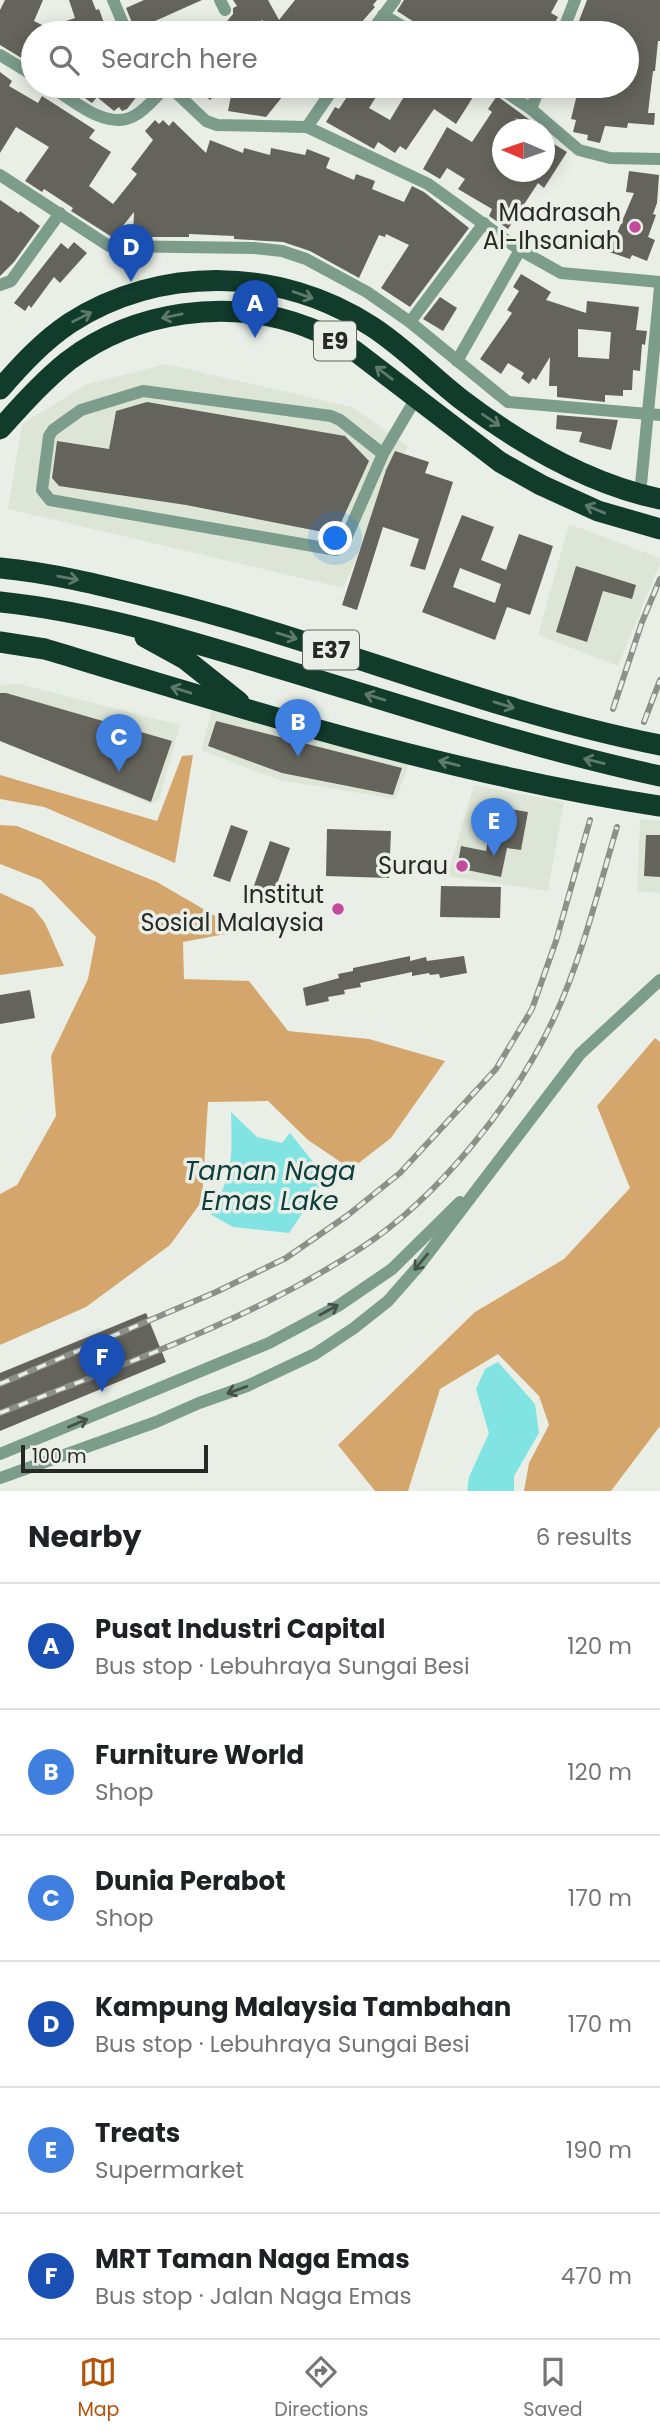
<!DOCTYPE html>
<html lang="en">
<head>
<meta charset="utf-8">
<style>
	body { margin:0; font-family:Poppins,sans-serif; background:#f6f6f6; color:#202124 }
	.compass { position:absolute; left:492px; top:119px; width:63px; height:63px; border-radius:50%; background:#fff; box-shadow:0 4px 18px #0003; rotate:272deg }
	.scale { position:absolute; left:21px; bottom:18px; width:187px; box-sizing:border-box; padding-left:7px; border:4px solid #272926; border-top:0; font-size:19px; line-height:24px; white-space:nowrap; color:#272926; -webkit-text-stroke:5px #e9efe6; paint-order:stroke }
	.you { position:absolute; left:336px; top:539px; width:24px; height:24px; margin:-18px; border:5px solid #fff; border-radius:50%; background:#1a73e8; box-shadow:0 0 0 10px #1a73e833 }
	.badge { display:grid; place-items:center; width:46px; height:46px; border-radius:50%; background:#b45309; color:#fff; font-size:23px; font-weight:700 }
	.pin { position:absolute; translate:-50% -58px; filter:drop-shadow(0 2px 4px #0008) }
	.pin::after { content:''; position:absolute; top:37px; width:24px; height:21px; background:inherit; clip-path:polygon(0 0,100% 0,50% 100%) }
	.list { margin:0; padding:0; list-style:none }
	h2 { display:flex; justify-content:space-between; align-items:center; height:91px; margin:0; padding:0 28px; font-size:30px }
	h2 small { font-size:23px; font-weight:400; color:#757577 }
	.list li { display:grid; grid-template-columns:46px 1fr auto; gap:21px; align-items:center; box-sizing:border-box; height:126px; padding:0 28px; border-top:2px solid #e0e0e0 }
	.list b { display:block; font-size:26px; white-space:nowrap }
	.list p { margin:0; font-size:23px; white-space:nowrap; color:#757577 }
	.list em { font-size:23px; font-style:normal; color:#757577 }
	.icon { flex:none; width:38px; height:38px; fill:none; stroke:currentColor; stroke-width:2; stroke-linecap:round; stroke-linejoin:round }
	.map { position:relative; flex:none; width:660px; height:1491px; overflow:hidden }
	.search { position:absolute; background:#fff; box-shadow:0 4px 18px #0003; left:21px; right:21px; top:21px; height:77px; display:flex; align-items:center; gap:18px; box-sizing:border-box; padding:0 24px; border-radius:38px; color:#757577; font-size:26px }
	.sheet { height:847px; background:#fff }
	nav { display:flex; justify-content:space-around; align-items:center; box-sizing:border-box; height:98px; border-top:2px solid #e0e0e0; background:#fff; font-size:19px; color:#757577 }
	nav a { display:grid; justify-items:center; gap:4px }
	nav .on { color:#b45309 }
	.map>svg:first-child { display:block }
	.built { fill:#dde6d6 }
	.forest { fill:#d4a66b }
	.water { fill:#81e4e2 }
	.building { fill:#65645c; fill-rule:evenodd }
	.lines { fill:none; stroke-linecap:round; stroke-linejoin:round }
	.minor { stroke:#7c9c8c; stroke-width:12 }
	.motorway { stroke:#113b2a; stroke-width:21 }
	.rail-casing { stroke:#8c908a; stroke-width:6 }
	.rail { stroke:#e9efe6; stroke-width:3.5; stroke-dasharray:10; stroke-linecap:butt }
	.oneway { stroke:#5d7a6c }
	.oneway2 { stroke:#45514a }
	.poi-dot { fill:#c3499b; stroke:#e9efe6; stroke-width:2.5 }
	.labels { text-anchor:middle; stroke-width:7; stroke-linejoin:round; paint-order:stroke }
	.shield { fill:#e9efe6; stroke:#616460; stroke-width:2 }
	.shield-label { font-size:23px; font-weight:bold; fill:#272926 }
	.poi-label { font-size:24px; fill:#272926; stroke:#e9efe6; text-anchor:end }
	.water-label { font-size:26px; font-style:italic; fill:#0e3d3d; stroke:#e9efe6 }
</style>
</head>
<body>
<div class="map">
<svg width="660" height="1491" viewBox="0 0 660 1491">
	<rect width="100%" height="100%" fill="#e9efe6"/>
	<!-- built -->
	<g class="built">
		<polygon points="166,364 352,407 408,446 343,588 8,509 22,424 87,384"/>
		<polygon points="569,524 660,558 660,564 618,666 538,635"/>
		<polygon points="19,684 180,725 159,800 150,804 145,802 0,740 0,685"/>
		<polygon points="212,709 410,761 396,799 279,780 201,750"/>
		<polygon points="474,785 564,802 548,891 447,876"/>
		<polygon points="640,819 660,821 660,893 637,891"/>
	</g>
	<!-- forest -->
	<g class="forest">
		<polygon points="193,755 175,863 44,807 0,799 0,775 157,821 182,756"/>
		<polygon points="0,825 17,826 157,882 241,931 183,942 184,979 249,981 288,1031 369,1039 445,1061 391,1138 351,1169 308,1140 268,1101 208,1102 202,1201 170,1245 86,1307 0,1345 0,1194 17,1185 56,1116 51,1056 88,979 96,937 41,880 0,864"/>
		<polygon points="0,893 33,908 45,923 64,966 0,975"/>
		<polygon points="655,1038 660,1042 660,1426 611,1491 524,1491 529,1463 549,1425 539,1396 498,1354 440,1389 408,1491 375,1491 338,1445 475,1312 564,1259 630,1188 597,1106"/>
	</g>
	<!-- water -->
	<g class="water">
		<path d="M 231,1112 L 257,1137 L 282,1143 L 290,1133 L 326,1178 L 289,1233 L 233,1227 L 210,1214 C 234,1173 232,1158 231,1112 Z"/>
		<polygon points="498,1362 535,1404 539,1433 514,1476 514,1491 467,1491 469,1477 489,1433 476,1389 485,1369"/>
	</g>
	<!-- building -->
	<g class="building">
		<polygon points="5,0 43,0 34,21 58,33 33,33 33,65 0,45 0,10"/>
		<polygon points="69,0 92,0 96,10 99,9 105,26 85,33 68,33 63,22 75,18"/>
		<polygon points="144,0 202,0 135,30 126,8"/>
		<polygon points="233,0 268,0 279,20 295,0 377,0 373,5 375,7 352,33 278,33 262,20 252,26 247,33 217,33 233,14 233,8 237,6"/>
		<polygon points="404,0 558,0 551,13 558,17 549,33 523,33 509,26 505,33 438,33 430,28 428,31 397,11"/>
		<polygon points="587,0 660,0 660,41 658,41 655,71 653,71 648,113 655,113 654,125 628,123 627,128 605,126 600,143 587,140 588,135 573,132 576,120 571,119 579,86 627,86 627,33 595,33 577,26"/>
		<polygon points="0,72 12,81 9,86 38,103 42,96 95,130 89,138 111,152 89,186 113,204 137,174 131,169 153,140 145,131 155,120 159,124 163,120 169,126 173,121 206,153 210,140 243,153 244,148 270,155 271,148 305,155 307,149 330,158 326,168 354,180 356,174 375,181 372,189 404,202 412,186 424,192 469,228 410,307 381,288 409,245 386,234 385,237 379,235 359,278 310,251 283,242 234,239 234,236 189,234 189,237 133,237 134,212 114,237 112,237 71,211 73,208 44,189 42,192 25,181 49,147 16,127 0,153"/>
		<polygon points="68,86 135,86 141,91 127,109 122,111 119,107 114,111 97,97 92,103"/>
		<polygon points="194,86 223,86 210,100"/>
		<polygon points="233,86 291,86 266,117 228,111"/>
		<polygon points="354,86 383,86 369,108 390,120 405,95 390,86 480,86 456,124 434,109 406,150 400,146 395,153 378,142 374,149 326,122 335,107 339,109"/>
		<polygon points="497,96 534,123 514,118 532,130 502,130 502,172 544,172 544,138 567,152 544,188 538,183 508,229 489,216 492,209 458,189 465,179 447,168 440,179 423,169 447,127 472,142 492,112 488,109"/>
		<polygon points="629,171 659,175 657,203 653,214 656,215 648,237 655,240 647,261 632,255 630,259 609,252 634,193 626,192"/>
		<polygon points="0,200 19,213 20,211 40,226 14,262 0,276"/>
		<polygon points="74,242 87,253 60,283 54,277 31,308 29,305 25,311 14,303 61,243 68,249"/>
		<path d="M 521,274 L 551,292 L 546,300 L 586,313 L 587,301 L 639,307 L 636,330 L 647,331 L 645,345 L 642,344 L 640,371 L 633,370 L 632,390 L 623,390 L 623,396 L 605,395 L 605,402 L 557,397 L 557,386 L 549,386 L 550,357 L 536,380 L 533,378 L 529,384 L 521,378 L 524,373 L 508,363 L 501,374 L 480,359 L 512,313 L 507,310 L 519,291 L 513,287 ZM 578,329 L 611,332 L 609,359 L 578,357 Z"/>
		<polygon points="440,297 457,308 443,331 423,319"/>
		<polygon points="147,402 345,436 369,461 339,527 328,533 186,505 59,486 52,478 57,441 109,449 116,411"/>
		<polygon points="557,415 618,420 611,450 579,442 582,432 556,429"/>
		<polygon points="395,451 429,462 425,473 453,482 425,570 410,566 419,539 383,527 357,610 342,605 386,470"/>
		<path d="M 462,515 L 494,527 L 481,560 L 506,570 L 519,534 L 553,546 L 530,615 L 507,607 L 495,640 L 422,612 ZM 460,568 L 501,584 L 495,603 L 453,587 Z"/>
		<polygon points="576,566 636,585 632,599 603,591 587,642 556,632"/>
		<polygon points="0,693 6,693 172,741 151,802 0,741"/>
		<polygon points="216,721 402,768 393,795 282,773 208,746"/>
		<polygon points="494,806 528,812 521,850 507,848 501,877 457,868 461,846 486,851"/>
		<polygon points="231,825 248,831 230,882 213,876"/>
		<polygon points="327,829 391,831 389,878 326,876"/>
		<polygon points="646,835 660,835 660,877 644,876"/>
		<polygon points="270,841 290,848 272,898 252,891"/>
		<polygon points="441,886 501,887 500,918 440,917"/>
		<polygon points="410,956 410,961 426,957 427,961 464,956 467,973 440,978 439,974 430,975 429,973 412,976 412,972 360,983 361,987 344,990 345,994 328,997 329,1001 306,1006 303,988 339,978 338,974 353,971 353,968"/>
		<polygon points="30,990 35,1018 0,1024 0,995"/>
		<polygon points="146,1313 166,1362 0,1431 0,1373"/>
	</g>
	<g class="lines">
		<!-- minor -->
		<g class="minor">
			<polyline points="113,0 127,33"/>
			<polyline points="220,0 225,10"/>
			<polyline points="383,15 414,33"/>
			<polyline points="370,33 395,0"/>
			<polyline points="562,33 575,0"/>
			<polyline points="0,55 33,75"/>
			<path d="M 50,86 C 73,100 106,131 134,116 C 146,110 157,95 167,86"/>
			<polyline points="169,86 206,121 217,125 307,127 428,184 520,250 561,273 660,282"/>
			<polyline points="497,86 531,109 579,150 610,158 660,159"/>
			<polyline points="531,109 540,86"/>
			<polyline points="307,127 335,86"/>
			<polyline points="0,175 109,246 254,248 282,251 306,259 367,292 410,322 508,402 660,415"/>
			<polyline points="0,285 11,281 60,213"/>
			<polyline points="410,322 484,223"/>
			<polyline points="457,361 520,250"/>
			<polyline points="383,454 340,420 331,416 143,391 81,410 53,430 49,436 42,490 50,500 336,550 343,545 383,454 416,398"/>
			<polyline points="640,495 660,287"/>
			<polyline points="0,1454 269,1343 338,1306 392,1269 460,1202"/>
			<polyline points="0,1478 156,1422 199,1403 247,1386 315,1354 354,1328 388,1301 417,1268 580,1054 660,980"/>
		</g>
		<!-- motorway -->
		<g class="motorway">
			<path d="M 0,389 C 21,365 43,341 70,323 C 161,265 280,267 371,326 C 404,347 431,376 462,400 C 519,443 589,484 660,499"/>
			<path d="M 0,429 C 21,406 43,381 68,361 C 134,311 229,297 307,327 C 324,333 340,343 355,351 L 500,462 L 541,485 L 598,511 L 660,529"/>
			<path d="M 0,568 C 53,573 104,586 156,599 C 326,641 488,711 660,745"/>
			<path d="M 0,602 C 95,612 187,640 278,668 C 405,706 530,748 660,776"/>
			<polyline points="145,637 185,659 239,702"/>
			<path d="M 0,642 L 45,649 C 247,710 450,774 660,806"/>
		</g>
		<defs>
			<g id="rail">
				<polyline points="613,709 642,622 660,579"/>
				<polyline points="644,722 660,680"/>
				<polyline points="0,1384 216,1292 286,1258 348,1215 400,1173 496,1069 532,1009 556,941 590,820"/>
				<path d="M 0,1413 C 123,1364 250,1321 361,1248 C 439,1197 515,1102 554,1018 C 582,958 598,891 617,827"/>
			</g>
		</defs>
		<!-- rail casing -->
		<use href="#rail" class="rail-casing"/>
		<!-- rail -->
		<use href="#rail" class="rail"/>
	</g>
	<!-- one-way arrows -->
	<defs><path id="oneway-shaft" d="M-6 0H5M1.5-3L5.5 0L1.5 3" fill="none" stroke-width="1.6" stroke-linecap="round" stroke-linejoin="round" transform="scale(1.75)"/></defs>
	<g class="oneway">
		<use href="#oneway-shaft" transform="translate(303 295) rotate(19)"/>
		<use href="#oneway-shaft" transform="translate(172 316) rotate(168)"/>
		<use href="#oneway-shaft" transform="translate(82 317) rotate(-27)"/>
		<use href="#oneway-shaft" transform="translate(384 373) rotate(-143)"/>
		<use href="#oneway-shaft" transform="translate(491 420) rotate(34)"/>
		<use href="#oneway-shaft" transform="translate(595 509) rotate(-157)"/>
		<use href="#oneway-shaft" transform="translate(68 578) rotate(10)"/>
		<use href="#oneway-shaft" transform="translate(287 636) rotate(17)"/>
		<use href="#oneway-shaft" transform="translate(181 690) rotate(-163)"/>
		<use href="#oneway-shaft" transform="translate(375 697) rotate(-163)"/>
		<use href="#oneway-shaft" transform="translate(504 705) rotate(17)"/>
		<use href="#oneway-shaft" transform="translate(594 761) rotate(-166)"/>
		<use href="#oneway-shaft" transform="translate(449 763) rotate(-166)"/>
	</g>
	<g class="oneway2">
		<use href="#oneway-shaft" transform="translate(421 1262) rotate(130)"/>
		<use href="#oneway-shaft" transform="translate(329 1310) rotate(-29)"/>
		<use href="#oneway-shaft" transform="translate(237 1390) rotate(160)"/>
		<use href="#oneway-shaft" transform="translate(78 1423) rotate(-23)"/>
	</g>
	<!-- markers -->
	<g class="poi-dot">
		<circle cx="635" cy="227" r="7"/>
		<circle cx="462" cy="866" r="7"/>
		<circle cx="338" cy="909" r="7"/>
	</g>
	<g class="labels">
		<!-- shield labels -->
		<g class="shield">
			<rect x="314" y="321.5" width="42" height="39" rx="5"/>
			<rect x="303" y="630.5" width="56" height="39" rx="5"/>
		</g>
		<g class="shield-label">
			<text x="335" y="349">E9</text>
			<text x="331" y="658">E37</text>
		</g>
		<!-- poi labels -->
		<g class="poi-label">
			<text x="621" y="221">Madrasah<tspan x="621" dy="28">Al-Ihsaniah</tspan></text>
			<text x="448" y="874">Surau</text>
			<text x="324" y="903">Institut<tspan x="324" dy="28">Sosial Malaysia</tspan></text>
		</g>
		<!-- water labels -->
		<g class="water-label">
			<text x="270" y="1180">Taman Naga<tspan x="270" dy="30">Emas Lake</tspan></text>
		</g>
	</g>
</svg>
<svg class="compass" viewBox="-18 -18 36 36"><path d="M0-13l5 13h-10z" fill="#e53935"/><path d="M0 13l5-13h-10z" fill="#757577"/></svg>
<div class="scale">100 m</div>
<div class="you"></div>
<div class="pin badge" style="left:255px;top:338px;background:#1a4fb4">A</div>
<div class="pin badge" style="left:298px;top:757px;background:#3f7fe0">B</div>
<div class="pin badge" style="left:119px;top:772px;background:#3f7fe0">C</div>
<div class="pin badge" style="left:131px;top:282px;background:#1a4fb4">D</div>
<div class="pin badge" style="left:494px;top:856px;background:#3f7fe0">E</div>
<div class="pin badge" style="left:102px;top:1392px;background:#1a4fb4">F</div>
<div class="search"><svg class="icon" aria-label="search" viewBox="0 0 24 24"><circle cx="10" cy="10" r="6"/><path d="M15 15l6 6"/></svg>Search here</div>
</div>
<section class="sheet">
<h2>Nearby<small>6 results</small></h2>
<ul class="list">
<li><span class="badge" style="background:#1a4fb4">A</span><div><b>Pusat Industri Capital</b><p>Bus stop · Lebuhraya Sungai Besi</p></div><em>120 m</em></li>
<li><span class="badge" style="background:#3f7fe0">B</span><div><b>Furniture World</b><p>Shop</p></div><em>120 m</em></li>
<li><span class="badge" style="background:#3f7fe0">C</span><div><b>Dunia Perabot</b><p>Shop</p></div><em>170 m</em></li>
<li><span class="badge" style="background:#1a4fb4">D</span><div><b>Kampung Malaysia Tambahan</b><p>Bus stop · Lebuhraya Sungai Besi</p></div><em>170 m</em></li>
<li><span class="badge" style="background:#3f7fe0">E</span><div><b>Treats</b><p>Supermarket</p></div><em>190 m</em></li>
<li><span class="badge" style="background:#1a4fb4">F</span><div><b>MRT Taman Naga Emas</b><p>Bus stop · Jalan Naga Emas</p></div><em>470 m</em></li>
</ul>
</section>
<nav>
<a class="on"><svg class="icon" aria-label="map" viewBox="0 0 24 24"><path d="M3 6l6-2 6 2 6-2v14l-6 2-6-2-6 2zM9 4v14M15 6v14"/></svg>Map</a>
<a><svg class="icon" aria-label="directions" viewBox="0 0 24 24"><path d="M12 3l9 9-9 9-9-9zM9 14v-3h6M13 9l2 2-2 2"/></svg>Directions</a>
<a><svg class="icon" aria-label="saved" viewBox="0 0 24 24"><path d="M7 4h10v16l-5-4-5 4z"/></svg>Saved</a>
</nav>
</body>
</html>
